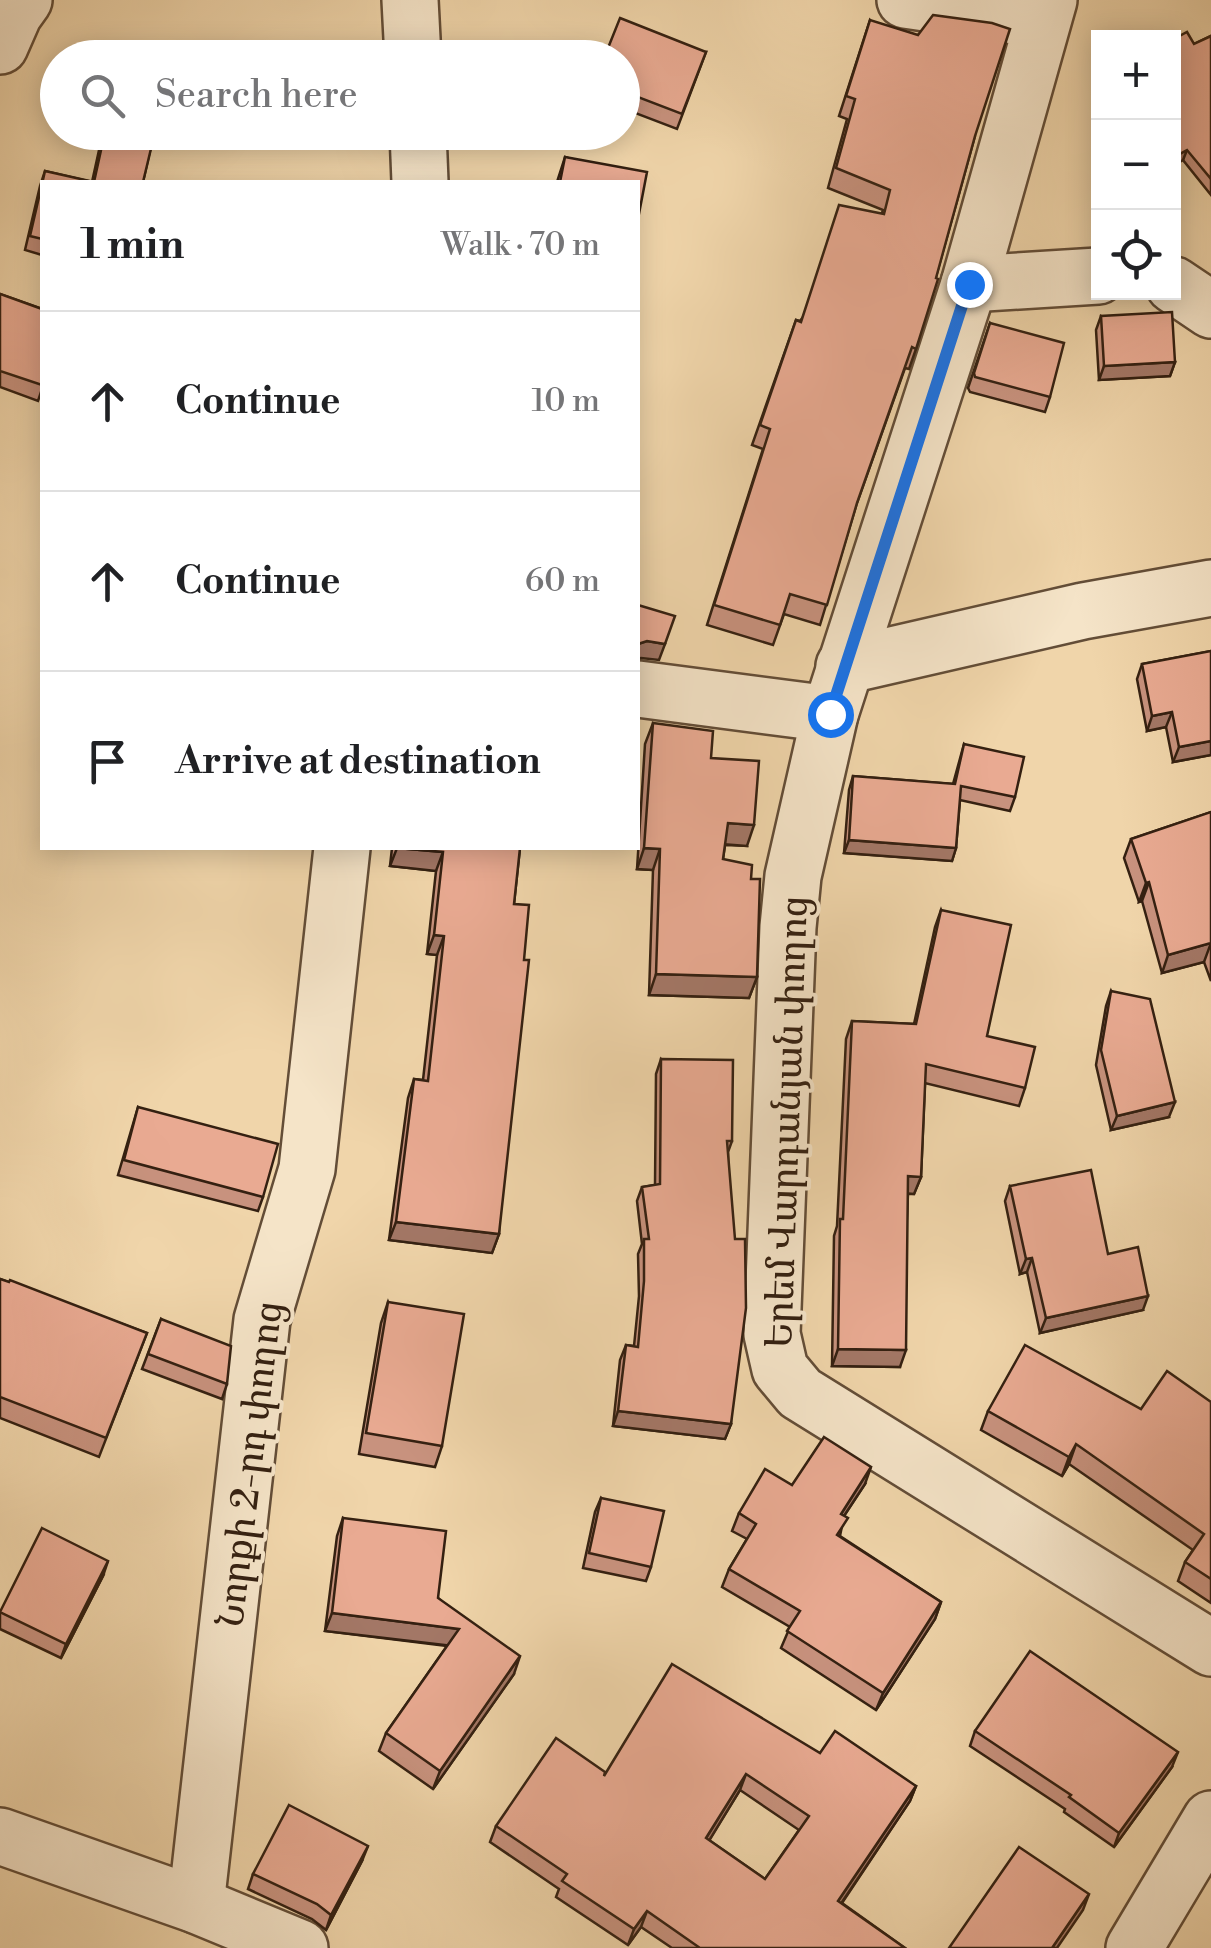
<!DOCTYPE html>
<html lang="en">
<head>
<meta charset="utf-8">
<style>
	body { margin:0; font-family:"Libre Bodoni","Noto Serif Armenian",serif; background:#f2f2f2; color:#202124 }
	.controls { position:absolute; right:30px; top:30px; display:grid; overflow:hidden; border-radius:0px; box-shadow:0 5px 25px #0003 }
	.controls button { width:90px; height:90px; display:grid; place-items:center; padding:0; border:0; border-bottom:2px solid #e0e0e0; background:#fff; color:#202124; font:50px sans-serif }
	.stop { position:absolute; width:30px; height:30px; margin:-22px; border:8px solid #1a73e8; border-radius:50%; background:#fff }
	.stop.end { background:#1a73e8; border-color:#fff; box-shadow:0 2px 10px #0008 }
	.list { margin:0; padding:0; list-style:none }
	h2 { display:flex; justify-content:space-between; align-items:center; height:130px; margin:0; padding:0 40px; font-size:42px }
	h2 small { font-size:32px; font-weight:400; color:#757577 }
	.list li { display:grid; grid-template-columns:65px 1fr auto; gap:30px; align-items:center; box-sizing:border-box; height:180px; padding:0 40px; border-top:2px solid #e0e0e0 }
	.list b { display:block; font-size:38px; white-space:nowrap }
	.list em { font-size:32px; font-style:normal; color:#757577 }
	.icon { flex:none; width:55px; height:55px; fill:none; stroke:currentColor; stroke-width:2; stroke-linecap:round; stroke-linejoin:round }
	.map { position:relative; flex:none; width:1211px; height:1948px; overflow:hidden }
	.search { position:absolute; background:#fff; box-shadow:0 5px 25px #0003; left:40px; top:40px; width:600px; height:110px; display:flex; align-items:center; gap:25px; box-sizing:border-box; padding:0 35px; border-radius:55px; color:#757577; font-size:38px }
	.panel { position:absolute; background:#fff; box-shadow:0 5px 25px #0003; left:40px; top:180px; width:600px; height:670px; border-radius:0px }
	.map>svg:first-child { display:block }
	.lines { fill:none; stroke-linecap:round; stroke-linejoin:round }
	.street-casing { stroke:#634d37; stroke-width:60 }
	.street { stroke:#f5e4c8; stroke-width:55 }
	.wall { fill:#c8927e; stroke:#342011; stroke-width:2.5; fill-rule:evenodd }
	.shaded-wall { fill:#a37766; stroke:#342011; stroke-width:2.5 }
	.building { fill:#e9aa92; stroke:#342011; stroke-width:2.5; fill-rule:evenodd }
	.route { stroke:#1a73e8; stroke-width:12 }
	.labels { text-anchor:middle; stroke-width:8; stroke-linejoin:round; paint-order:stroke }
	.street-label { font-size:38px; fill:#342011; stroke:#f5e4c8 }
</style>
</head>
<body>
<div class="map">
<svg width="1211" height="1948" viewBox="0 0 1211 1948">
	<rect width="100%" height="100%" fill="#f0d5aa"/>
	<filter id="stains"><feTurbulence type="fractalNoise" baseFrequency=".002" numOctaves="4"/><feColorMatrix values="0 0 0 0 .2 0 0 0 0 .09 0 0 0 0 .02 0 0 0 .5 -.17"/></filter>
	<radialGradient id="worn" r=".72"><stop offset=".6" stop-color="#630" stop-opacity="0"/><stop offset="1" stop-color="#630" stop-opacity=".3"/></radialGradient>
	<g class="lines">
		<defs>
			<g id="street">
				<polyline points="410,0 413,58"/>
				<polyline points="905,0 1042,20"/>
				<polyline points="1049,0 969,284 830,714 793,876 788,927 772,1334 780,1369 800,1393 1211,1648"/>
				<polyline points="0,46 14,14 24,0"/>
				<polyline points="418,132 420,182"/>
				<polyline points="969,284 1098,276"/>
				<polyline points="1174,285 1211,310"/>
				<polyline points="844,666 1083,611 1211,588"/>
				<polyline points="638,689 830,714"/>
				<polyline points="0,1836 196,1905 300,1948"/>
				<polyline points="196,1905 262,1320 307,1169 342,848"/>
				<polyline points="1134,1948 1211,1819"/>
			</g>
		</defs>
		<!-- street casing -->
		<use href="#street" class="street-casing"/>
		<!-- street -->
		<use href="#street" class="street"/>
	</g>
	<!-- wall -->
	<g class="wall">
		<polygon points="870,20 975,136 916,349 909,369 905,368 857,503 820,625 784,614 773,645 707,625 763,449 752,445 796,320 800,321 882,213 883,210 828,188 847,119 839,116"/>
		<polygon points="1211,36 1211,195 1183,160 1194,44"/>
		<polygon points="706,52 677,129 622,108 622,58"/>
		<polygon points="103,132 173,132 168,146 152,142 143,182 42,182 42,255 25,250 40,186 45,171 92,182"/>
		<polygon points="565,157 638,182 557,182"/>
		<polygon points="0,294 42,309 42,389 38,401 0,387"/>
		<polygon points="1101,316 1175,362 1170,376 1099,380 1096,330"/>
		<polygon points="990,323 1050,397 1045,412 970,392 968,388"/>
		<polygon points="1211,651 1211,755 1173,762 1166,727 1147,731 1137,679 1142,664"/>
		<polygon points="653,723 711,758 747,846 725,845 723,859 751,879 757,977 749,998 649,995 653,870 637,869 645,744"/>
		<polygon points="964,744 1015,797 1010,811 960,800 956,848 952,861 844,853 849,790 853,776 953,784"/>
		<polygon points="1211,812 1211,981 1204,962 1162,973 1142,901 1139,902 1124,858 1131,839"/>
		<polygon points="392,848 520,848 514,904 499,1234 492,1253 389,1240 408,1098 414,1079 423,1080 437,955 427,954 436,871 390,866"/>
		<polygon points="941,910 987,1036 1025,1088 1019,1106 925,1083 921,1177 914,1194 908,1194 900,1367 832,1366 834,1236 837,1226 846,1039 852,1021 914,1024 935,927"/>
		<polygon points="1111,991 1169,1117 1111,1130 1096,1065 1106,1006"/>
		<polygon points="661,1059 732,1141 728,1152 731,1424 725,1439 613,1426 620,1360 626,1345 634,1346 639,1296 638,1254 642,1244 637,1201 642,1187 655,1185 656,1074"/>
		<polygon points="138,1107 263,1197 258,1211 118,1175"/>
		<polygon points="1010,1186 1108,1254 1143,1310 1040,1333 1027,1272 1020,1274 1005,1201"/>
		<polygon points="0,1279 147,1333 99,1457 0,1418"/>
		<polygon points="388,1302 442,1446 435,1467 359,1454 381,1323"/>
		<polygon points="161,1319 227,1384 222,1399 142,1369"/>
		<polygon points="1211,1402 1211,1603 1178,1581 1185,1562 1193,1550 1069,1464 1062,1476 981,1430 988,1411 1141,1409"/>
		<polygon points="865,1484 844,1516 840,1536 941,1602 935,1619 876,1710 781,1648 790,1627 722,1587 729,1569 747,1539 732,1531 739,1513 792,1485"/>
		<polygon points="601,1498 651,1567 646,1581 583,1568 595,1512"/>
		<polygon points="343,1518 438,1598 514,1674 433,1789 379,1751 386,1733 447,1646 325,1631 337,1536"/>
		<polygon points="103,1576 61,1658 0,1629 0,1611"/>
		<polygon points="975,1731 1172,1767 1114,1847 1064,1812 1065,1809 970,1746"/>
		<path d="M 820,1753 L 916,1786 L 910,1801 L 842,1903 L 905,1948 L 672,1948 L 641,1927 L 628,1945 L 556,1897 L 559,1889 L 490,1842 L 496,1826 L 604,1776 ZM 740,1790 L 799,1830 L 765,1879 L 709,1840 Z"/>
		<polygon points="362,1861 326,1930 312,1919 248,1889 253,1874"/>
	</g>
	<!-- shaded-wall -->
	<g class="shaded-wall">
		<polygon points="1187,150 1183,160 1174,165 1174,157"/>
		<polygon points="1175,362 1170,376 1099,380 1104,366"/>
		<polygon points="647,641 665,644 659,660 641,658 638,659 638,644"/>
		<polygon points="1172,712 1166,727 1147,731 1152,716"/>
		<polygon points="1211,741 1211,755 1173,762 1179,747"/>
		<polygon points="728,823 754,825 747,846 721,844"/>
		<polygon points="849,840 956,848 952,861 844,853"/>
		<polygon points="397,848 443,852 436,871 390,866"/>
		<polygon points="644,848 660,849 653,870 637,869"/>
		<polygon points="1149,882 1142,901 1139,902 1146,883"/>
		<polygon points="434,935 444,936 437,955 427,954"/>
		<polygon points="1211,943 1204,962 1162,973 1168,955"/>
		<polygon points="656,974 757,977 749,998 649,995"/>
		<polygon points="1175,1102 1169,1117 1111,1130 1117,1116"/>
		<polygon points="908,1176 921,1177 914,1194 902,1193"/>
		<polygon points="396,1222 499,1234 492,1253 389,1240"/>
		<polygon points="1032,1258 1027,1272 1020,1274 1026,1259"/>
		<polygon points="1148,1296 1143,1310 1040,1333 1046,1318"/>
		<polygon points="838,1349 906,1350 900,1367 832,1366"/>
		<polygon points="618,1411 731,1424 725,1439 613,1426"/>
		<polygon points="1076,1444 1069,1464 1062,1476 1069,1457"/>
		<polygon points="871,1467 865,1484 834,1531 841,1514"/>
		<polygon points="108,1561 103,1576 61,1658 66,1644"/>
		<polygon points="941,1602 935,1619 876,1710 883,1693"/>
		<polygon points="332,1613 459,1629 453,1646 325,1631"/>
		<polygon points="520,1656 514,1674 433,1789 440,1771"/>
		<polygon points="1178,1752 1172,1767 1114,1847 1119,1833"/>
		<polygon points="746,1774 740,1790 701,1854 706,1838"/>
		<polygon points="916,1786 910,1801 832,1917 838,1901"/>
		<polygon points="368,1846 362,1861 326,1930 331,1915"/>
		<polygon points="1089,1894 1083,1910 1057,1948 1052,1948"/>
		<polygon points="647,1911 641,1927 628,1945 634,1929"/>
	</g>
	<!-- building -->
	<g class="building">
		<polygon points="933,15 992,23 1010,29 975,136 936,278 938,279 916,349 912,347 857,503 827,605 790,594 780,625 714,605 770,429 760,425 796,320 801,322 839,205 884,214 890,190 836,168 855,99 846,96 870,20 918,35"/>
		<polygon points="620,18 706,52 682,114 622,91 622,58 604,58"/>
		<polygon points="1187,32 1194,44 1211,36 1211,179 1187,150 1174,157 1174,39"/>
		<polygon points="122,52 147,58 121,58"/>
		<polygon points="105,132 155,132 143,182 42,182 42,239 30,236 45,171 94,182"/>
		<polygon points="565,157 647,172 638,219 638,182 560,182"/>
		<polygon points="0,294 42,309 42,385 0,371"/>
		<polygon points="1172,312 1175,362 1104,366 1101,316"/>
		<polygon points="990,323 1064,343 1050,397 975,377 974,373"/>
		<polygon points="638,605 675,616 665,644 647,641 638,644"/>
		<polygon points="1211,651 1211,741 1179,747 1172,712 1152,716 1142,664"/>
		<polygon points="653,723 713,731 711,758 759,761 754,825 728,823 723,859 752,865 751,879 760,879 757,977 656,974 660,849 644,848"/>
		<polygon points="964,744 1024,757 1015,797 961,786 956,848 849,840 853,776 955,784"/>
		<polygon points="1211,812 1211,943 1168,955 1149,882 1146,883 1131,839"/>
		<polygon points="397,848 520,848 514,904 529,905 524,960 529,960 499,1234 396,1222 414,1079 428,1081 444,936 434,935 443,852"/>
		<polygon points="941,910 1011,925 987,1036 1035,1047 1025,1088 926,1064 921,1177 908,1176 906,1350 838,1349 840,1219 843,1219 852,1021 916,1024"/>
		<polygon points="1111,991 1150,999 1175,1102 1117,1116 1101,1050"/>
		<polygon points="661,1059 733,1060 732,1141 727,1141 735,1239 745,1239 746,1308 731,1424 618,1411 626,1345 638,1347 644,1281 644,1239 649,1239 642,1187 660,1184"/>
		<polygon points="138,1107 278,1144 263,1197 124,1160"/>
		<polygon points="1091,1170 1108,1254 1138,1247 1148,1296 1046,1318 1032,1258 1026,1259 1010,1186"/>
		<polygon points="0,1279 9,1282 10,1280 147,1333 106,1438 0,1397"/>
		<polygon points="388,1302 464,1314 442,1446 366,1433"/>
		<polygon points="161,1319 231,1346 227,1384 148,1354"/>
		<polygon points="1025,1345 1141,1409 1167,1371 1211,1402 1211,1579 1185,1562 1204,1534 1076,1444 1069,1457 988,1411"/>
		<polygon points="824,1437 871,1467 841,1514 848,1518 837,1535 941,1602 883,1693 787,1631 800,1611 729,1569 756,1524 739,1513 765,1469 792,1485"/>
		<polygon points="601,1498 664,1511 651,1567 589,1553"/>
		<polygon points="343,1518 446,1531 438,1598 520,1656 440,1771 386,1733 459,1629 332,1613"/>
		<polygon points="42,1528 108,1561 66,1644 0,1612"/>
		<polygon points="1030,1651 1178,1752 1119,1833 1069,1797 1071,1795 975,1731"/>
		<path d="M 672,1664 L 820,1753 L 835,1731 L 916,1786 L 838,1901 L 905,1948 L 700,1948 L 647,1911 L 634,1929 L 562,1881 L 567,1874 L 496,1826 L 556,1738 L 605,1772 L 604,1776 ZM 746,1774 L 809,1816 L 765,1879 L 706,1838 Z"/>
		<polygon points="289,1805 368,1846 331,1915 317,1904 253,1874"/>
		<polygon points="1019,1847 1089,1894 1052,1948 949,1948"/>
	</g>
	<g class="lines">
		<!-- route -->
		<polyline class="route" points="830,714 969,284"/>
	</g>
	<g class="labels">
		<!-- street labels -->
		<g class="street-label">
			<text transform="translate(786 1122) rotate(-88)" y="13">Երեմ Վարդանյան փողոց</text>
			<text transform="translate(249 1464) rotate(-83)" y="13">Նորքի 2-րդ փողոց</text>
		</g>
	</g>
	<rect width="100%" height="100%" filter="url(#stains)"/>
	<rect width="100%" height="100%" fill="url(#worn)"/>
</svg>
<div class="controls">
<button>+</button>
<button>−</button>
<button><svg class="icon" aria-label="locate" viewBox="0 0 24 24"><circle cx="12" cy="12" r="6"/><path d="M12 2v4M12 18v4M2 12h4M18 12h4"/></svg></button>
</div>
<div class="stop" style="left:830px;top:714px"></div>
<div class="stop end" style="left:969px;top:284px"></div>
<div class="search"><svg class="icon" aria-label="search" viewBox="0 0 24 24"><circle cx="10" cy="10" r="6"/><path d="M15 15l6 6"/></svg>Search here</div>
<section class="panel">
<h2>1 min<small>Walk · 70 m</small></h2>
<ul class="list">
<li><svg class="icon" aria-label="ahead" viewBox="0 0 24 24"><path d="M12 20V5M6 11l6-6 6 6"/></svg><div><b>Continue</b></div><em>10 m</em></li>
<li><svg class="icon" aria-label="ahead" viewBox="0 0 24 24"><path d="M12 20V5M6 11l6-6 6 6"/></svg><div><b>Continue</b></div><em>60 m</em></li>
<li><svg class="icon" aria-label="arrive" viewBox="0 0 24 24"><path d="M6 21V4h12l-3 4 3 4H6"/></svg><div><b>Arrive at destination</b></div></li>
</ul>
</section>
</div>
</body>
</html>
